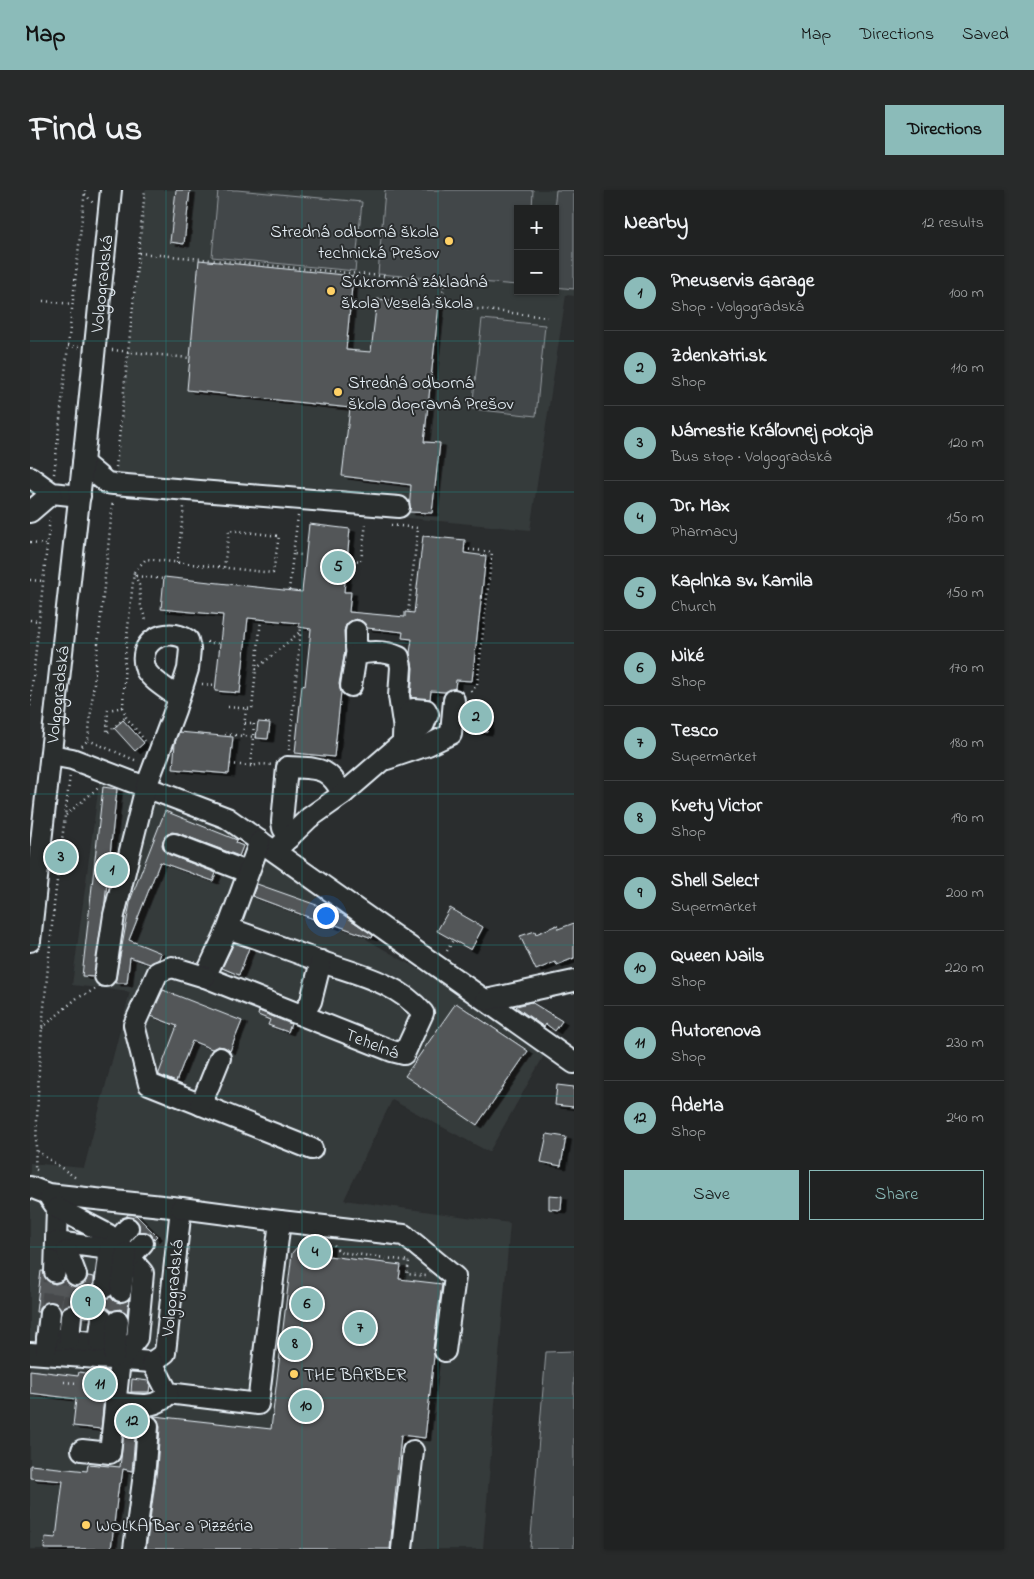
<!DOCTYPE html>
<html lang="en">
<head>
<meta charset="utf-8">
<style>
	body { margin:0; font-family:"Indie Flower",sans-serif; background:#282a2a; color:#f1f3f6 }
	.controls { position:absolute; right:15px; top:15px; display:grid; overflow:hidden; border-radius:0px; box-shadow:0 1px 4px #0004 }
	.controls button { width:45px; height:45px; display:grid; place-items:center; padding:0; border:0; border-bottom:1px solid #3d3f40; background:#202222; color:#f1f3f6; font:25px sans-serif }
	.you { position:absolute; left:295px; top:725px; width:18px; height:18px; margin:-12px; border:4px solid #fff; border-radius:50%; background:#1a73e8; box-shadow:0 0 0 8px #1a73e833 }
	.badge { display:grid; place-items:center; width:32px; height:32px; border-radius:50%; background:#8bbbb9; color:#111; font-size:16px; font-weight:700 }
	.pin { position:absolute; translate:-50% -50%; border:2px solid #fff; box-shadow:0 1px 5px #0006 }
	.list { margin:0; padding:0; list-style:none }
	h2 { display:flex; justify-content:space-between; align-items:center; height:65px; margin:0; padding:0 20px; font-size:21px }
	h2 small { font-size:16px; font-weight:400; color:#a2a4a5 }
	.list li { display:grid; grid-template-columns:32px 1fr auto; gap:15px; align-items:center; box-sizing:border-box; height:75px; padding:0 20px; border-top:1px solid #3d3f40 }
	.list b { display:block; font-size:19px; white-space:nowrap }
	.list p { margin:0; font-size:16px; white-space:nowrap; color:#a2a4a5 }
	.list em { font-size:16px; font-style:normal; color:#a2a4a5 }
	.actions { display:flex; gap:10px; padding:15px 20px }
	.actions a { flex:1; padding:11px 0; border:1px solid #8bbbb9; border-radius:0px; text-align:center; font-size:18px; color:#8bbbb9 }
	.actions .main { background:#8bbbb9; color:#111 }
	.map { position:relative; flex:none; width:544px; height:1359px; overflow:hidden; border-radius:0px }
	header { display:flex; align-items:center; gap:30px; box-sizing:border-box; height:70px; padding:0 25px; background:#8bbbb9; color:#111 }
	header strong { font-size:24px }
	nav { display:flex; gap:28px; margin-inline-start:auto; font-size:18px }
	.intro { display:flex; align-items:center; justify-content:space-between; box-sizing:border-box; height:120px; padding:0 30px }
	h1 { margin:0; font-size:35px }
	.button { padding:12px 22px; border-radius:0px; background:#8bbbb9; color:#111; font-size:18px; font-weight:700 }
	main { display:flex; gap:30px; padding:0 30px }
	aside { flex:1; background:#202222; border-radius:0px; box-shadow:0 1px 4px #0004 }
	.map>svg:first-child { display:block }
	.built { fill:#363a3b; fill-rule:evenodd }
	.green { fill:#424648; stroke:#959ca0 }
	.building { fill:#535759; stroke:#e8f1f8; filter:url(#shadow) }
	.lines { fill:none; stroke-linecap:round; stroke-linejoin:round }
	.minor-tunnel { stroke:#464a4c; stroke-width:20; stroke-dasharray:20 10; stroke-linecap:butt }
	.minor-casing { stroke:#e8f1f8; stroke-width:24 }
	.path { stroke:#e8f1f8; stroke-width:2.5; stroke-dasharray:1 4; stroke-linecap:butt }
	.minor { stroke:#2a2d2e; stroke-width:20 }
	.grid { fill:none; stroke:#25827c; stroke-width:1; stroke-opacity:0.55 }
	.poi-dot { fill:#ffd166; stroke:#2a2d2e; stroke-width:2 }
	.labels { text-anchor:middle; stroke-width:4; stroke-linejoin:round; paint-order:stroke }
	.poi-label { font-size:18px; fill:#e8f1f8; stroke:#2a2d2e; text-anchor:start }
	.street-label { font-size:18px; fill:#e8f1f8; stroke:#2a2d2e }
</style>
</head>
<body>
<header>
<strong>Map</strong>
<nav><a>Map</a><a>Directions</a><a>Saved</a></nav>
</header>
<div class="intro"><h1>Find us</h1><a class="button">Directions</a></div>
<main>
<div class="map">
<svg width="544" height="1359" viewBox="0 0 544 1359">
	<defs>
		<filter id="shadow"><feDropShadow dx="5.5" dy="3" stdDeviation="0" flood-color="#0009"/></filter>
	</defs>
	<rect width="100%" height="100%" fill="#2a2d2e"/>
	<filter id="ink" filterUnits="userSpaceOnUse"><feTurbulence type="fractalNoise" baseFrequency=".02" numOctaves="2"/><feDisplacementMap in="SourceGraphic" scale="10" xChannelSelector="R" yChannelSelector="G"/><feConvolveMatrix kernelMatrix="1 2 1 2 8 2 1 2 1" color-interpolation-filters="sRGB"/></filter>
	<g filter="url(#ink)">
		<!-- built -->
		<g class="built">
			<path d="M 115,0 L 544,0 L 544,106 L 536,105 L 500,340 L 84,299 ZM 488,19 L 525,19 L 525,101 L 488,101 Z"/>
			<polygon points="70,587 189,632 255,683 339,740 336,749 520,855 459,962 362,910 314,1010 480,1033 453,1359 81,1359 87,1308 59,1302 32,1299 24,1359 0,1359 0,973 54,978 100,802 42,795"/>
		</g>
		<!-- green -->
		<g class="green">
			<polygon points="188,0 207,0 332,12 325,81 182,67"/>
			<polygon points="355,0 503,0 502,19 488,19 488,95 348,84"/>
			<polygon points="526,0 544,0 544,99 525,97 524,19"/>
			<polygon points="452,129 515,135 506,226 442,219"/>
			<polygon points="544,1161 544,1359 500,1359 516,1162"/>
		</g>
		<!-- building -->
		<g class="building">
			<polygon points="146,0 160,0 154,54 140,52"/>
			<polygon points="169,70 323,86 316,160 341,162 347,109 409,115 394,252 410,253 402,323 379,322 381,295 312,286 320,218 157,200"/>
			<polygon points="279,334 320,339 314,402 321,402 319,422 375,427 375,422 384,423 393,346 435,350 434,363 456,366 442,491 426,490 425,498 415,502 401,501 400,509 381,508 383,478 380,463 382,449 372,448 373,442 337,438 332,431 326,429 321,431 316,435 314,441 315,461 309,494 311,502 304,567 265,563 272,495 275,496 281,439 269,437 269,433 218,428 210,503 185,501 193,425 131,419 134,387 272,402"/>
			<polygon points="437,520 459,522 457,542 435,540"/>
			<polygon points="93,530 114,553 105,561 84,538"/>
			<polygon points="228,532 240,533 238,549 226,548"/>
			<polygon points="149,542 203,547 199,584 143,579 145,553"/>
			<polygon points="73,597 87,599 75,711 64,787 52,786"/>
			<polygon points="135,621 207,650 206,653 213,656 209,666 148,643 142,642 136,645 133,650 132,655 135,662 140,665 186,683 183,691 130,672 99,750 131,763 129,769 120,774 100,767 97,793 85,793 101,708"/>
			<polygon points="227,694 312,724 343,745 342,748 306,735 305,737 222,706"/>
			<polygon points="420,718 453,737 441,760 407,741"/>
			<polygon points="544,733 544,768 527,775 525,772 506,780 490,746 505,741 506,744 527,735 528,739"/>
			<polygon points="204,753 219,758 209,785 192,778"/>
			<polygon points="133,800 212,831 200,861 194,857 188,856 182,859 162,851 146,892 129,885 129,883 147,836 121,826"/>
			<polygon points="501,812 532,831 525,841 516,834 514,837 486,817 487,816"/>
			<polygon points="426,813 498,861 447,935 375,886"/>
			<polygon points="229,821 261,834 258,842 238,835 240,830 228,825"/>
			<polygon points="527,895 544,897 544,917 525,915"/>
			<polygon points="517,944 536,947 531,976 511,972"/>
			<polygon points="519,1005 532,1006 531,1020 519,1019"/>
			<polygon points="98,1024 106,1025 127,1046 124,1049 121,1044 116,1042 109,1042 109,1034 105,1029 96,1027"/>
			<polygon points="273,1050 299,1054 298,1066 371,1075 369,1089 412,1094 403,1159 404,1166 395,1248 371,1245 360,1359 116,1359 127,1278 130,1237 128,1230 124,1226 241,1239 262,1063"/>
			<polygon points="11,1081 13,1081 15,1088 19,1092 25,1094 30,1093 35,1089 39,1094 45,1097 51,1096 55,1093 58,1086 64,1087 64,1101 68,1107 74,1109 81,1107 84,1111 90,1113 99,1110 97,1124 90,1119 82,1121 73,1116 68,1117 63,1120 60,1127 53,1127 52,1121 47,1116 42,1114 36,1115 31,1120 27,1114 21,1111 15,1112 10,1116 8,1122 6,1122"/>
			<polygon points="0,1180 48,1186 49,1182 76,1186 71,1239 43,1236 46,1209 0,1203"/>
			<polygon points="102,1189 119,1191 120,1195 119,1202 101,1202"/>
			<polygon points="96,1225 111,1227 106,1235 102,1281 93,1279 91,1293 89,1293 81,1359 14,1359 15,1347 26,1348 33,1291 0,1288 0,1275 57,1281 58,1274 90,1277"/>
		</g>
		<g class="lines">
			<!-- minor-tunnel -->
			<g class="minor-tunnel">
				<polyline points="20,1123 25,1082"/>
				<polyline points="41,1126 46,1085"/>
			</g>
			<defs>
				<g id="minor">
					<polyline points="53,273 77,293 84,294 369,317"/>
					<polyline points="0,287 22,303 50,306"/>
					<polyline points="0,322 22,303"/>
					<polyline points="326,441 326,458 335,462"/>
					<path d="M 321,496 L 326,465 C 340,461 356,461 369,467 L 371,477 L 369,506 L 373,533"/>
					<polyline points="21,565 42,569 197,628 544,873"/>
					<polyline points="357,569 398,555 421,544 424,510"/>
					<path d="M 259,648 L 253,638 L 252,632 L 257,577 C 288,579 297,575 313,604"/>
					<polyline points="144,654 217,682"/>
					<path d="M 245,661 L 279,628 L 313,604 L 394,534 L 398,524 L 396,520 L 383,519 C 373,529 373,537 373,551"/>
					<path id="s1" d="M 198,738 L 175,787 L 362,861 L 374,864 L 393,823 C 368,793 327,784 292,772 C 260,760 229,749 198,738 L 230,651"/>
					<path id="s2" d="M 0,751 L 53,273 L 81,0"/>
					<path d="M 75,786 L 84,725 L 116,597 L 145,520 L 158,479 L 160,459 L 158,450 C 136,435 105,452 116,480 C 120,489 140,501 149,508"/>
					<polyline points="175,787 142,777 128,782 104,835 119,894 282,959"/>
					<polyline points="456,810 544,791"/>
					<polyline points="273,825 281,811 291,771"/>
					<polyline points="171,915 190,868"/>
					<polyline points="0,997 18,1004 151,1018 135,1163 122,1172 0,1163"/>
					<polyline points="20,1008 27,1018 25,1082"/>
					<polyline points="27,1018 77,1044 86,1051 113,1083 107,1148 90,1170 80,1263 52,1260"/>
					<polyline points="250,1031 374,1045 425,1087 415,1161"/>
					<polyline points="26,1052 80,1059"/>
					<polyline points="37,1061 46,1085"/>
					<polyline points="100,1067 113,1053"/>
					<polyline points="75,1097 80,1059 98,1038"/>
					<polyline points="91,1101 96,1063"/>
					<polyline points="17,1148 86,1154"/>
					<polyline points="39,1149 41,1126"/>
					<polyline points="69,1152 72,1128"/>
					<polyline points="16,1160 20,1123"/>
					<polyline points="84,1167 88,1131"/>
					<polyline points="122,1172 138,1203 228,1214 250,1031 151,1018"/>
					<path d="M 85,1212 C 103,1214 127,1221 138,1203"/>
					<polyline points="104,1359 115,1276 118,1236"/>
					<polyline points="372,1359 383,1261"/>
				</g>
			</defs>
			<!-- minor casing -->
			<use href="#minor" class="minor-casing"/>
			<!-- path -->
			<g class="path">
				<polyline points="55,4 63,13"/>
				<polyline points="109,63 414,92 412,115 517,127"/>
				<polyline points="13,111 42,114"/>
				<polyline points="38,156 49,157"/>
				<polyline points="82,160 160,168"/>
				<polyline points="86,277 115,0"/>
				<polyline points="24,284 55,0"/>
				<polyline points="268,326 263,364 271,365"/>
				<polyline points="361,335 388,338 378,423"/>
				<polyline points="0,352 17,354"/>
				<polyline points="434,359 462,362 447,495 439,503"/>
				<polyline points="322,370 331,371 336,333"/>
				<polyline points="147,373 154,317"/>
				<polyline points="104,382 116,369 243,383 249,346 199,340 194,378"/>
				<polyline points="106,386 134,389"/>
				<polyline points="0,390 13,391"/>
				<polyline points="259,400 263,364"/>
				<polyline points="231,429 226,479 271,441"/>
				<polyline points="0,430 8,431"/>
				<polyline points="177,452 190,454"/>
				<polyline points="172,494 185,495"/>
				<polyline points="0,516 20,327"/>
				<polyline points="93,517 78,520 77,543 96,527"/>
				<polyline points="198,517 222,519 226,479"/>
				<polyline points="216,519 213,546 227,547"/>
				<polyline points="215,533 224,533 221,576"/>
				<polyline points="195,544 213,546"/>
				<polyline points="58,550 107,571"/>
				<polyline points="115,551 96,527 93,517 95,466 104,382 109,395 111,417 117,433"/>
				<polyline points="52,556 58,550 83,310"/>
				<polyline points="259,560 271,437"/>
				<polyline points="200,574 221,576 232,574 242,575"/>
				<polyline points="36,625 68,598"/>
				<polyline points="417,761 423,750"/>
				<polyline points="543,768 544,772"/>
				<polyline points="12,838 47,808 66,799"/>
				<polyline points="7,961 46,988"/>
				<polyline points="7,980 5,979 9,880 12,838 24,715 40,585"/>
				<polyline points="304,1055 309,1062 379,1071 377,1084 396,1086"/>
				<polyline points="34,1192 47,1193"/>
			</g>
			<!-- minor -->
			<use href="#minor" class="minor"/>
		</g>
	</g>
	<!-- grid -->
	<path class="grid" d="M 136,0 L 136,1359M 272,0 L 272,1359M 408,0 L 408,1359M 0,151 L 544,151M 0,302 L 544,302M 0,453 L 544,453M 0,604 L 544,604M 0,755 L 544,755M 0,906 L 544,906M 0,1057 L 544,1057M 0,1208 L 544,1208"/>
	<!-- markers -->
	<g class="poi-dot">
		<circle cx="419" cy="51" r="5"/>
		<circle cx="301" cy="101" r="5"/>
		<circle cx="308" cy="202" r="5"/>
		<circle cx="264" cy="1184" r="5"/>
		<circle cx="56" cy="1335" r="5"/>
	</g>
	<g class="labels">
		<!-- poi labels -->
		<g class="poi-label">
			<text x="409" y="47" text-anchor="end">Stredná odborná škola<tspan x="409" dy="21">technická Prešov</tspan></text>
			<text x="311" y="97">Súkromná základná<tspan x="311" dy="21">škola Veselá škola</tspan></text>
			<text x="318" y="198">Stredná odborná<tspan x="318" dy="21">škola dopravná Prešov</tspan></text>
			<text x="274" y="1190">THE BARBER</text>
			<text x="66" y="1341">WOLKA Bar a Pizzéria</text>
		</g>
		<!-- street labels -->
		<g class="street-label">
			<text dy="6" stroke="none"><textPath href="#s2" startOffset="661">Volgogradská</textPath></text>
			<text dy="6" stroke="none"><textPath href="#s2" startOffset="248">Volgogradská</textPath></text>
			<text dy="6" stroke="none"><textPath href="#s1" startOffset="234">Tehelná</textPath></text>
			<text transform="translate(142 1098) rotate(-84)" y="6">Volgogradská</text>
		</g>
	</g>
</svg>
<div class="controls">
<button>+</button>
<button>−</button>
</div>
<div class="you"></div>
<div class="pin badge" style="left:82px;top:680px">1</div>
<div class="pin badge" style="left:446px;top:527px">2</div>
<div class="pin badge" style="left:31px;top:667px">3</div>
<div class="pin badge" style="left:285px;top:1062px">4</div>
<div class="pin badge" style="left:308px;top:377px">5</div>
<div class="pin badge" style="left:277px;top:1114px">6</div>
<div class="pin badge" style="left:330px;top:1138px">7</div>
<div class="pin badge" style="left:265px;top:1154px">8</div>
<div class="pin badge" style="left:58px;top:1112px">9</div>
<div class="pin badge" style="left:276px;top:1216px">10</div>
<div class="pin badge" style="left:70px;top:1194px">11</div>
<div class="pin badge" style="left:102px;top:1231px">12</div>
</div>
<aside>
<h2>Nearby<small>12 results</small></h2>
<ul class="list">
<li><span class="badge">1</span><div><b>Pneuservis Garage</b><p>Shop · Volgogradská</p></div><em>100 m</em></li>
<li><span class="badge">2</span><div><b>Zdenkatri.sk</b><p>Shop</p></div><em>110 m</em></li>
<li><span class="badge">3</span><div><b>Námestie Kráľovnej pokoja</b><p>Bus stop · Volgogradská</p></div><em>120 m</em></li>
<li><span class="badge">4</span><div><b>Dr. Max</b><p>Pharmacy</p></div><em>150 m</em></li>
<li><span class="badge">5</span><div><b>Kaplnka sv. Kamila</b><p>Church</p></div><em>150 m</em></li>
<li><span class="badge">6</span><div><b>Niké</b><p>Shop</p></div><em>170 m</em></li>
<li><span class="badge">7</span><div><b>Tesco</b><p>Supermarket</p></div><em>180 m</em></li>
<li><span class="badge">8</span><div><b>Kvety Victor</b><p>Shop</p></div><em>190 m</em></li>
<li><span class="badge">9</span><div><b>Shell Select</b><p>Supermarket</p></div><em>200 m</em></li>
<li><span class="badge">10</span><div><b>Queen Nails</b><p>Shop</p></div><em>220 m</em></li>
<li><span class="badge">11</span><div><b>Autorenova</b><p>Shop</p></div><em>230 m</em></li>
<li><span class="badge">12</span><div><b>AdeMa</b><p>Shop</p></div><em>240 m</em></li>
</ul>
<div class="actions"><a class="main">Save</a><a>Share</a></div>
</aside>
</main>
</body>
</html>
